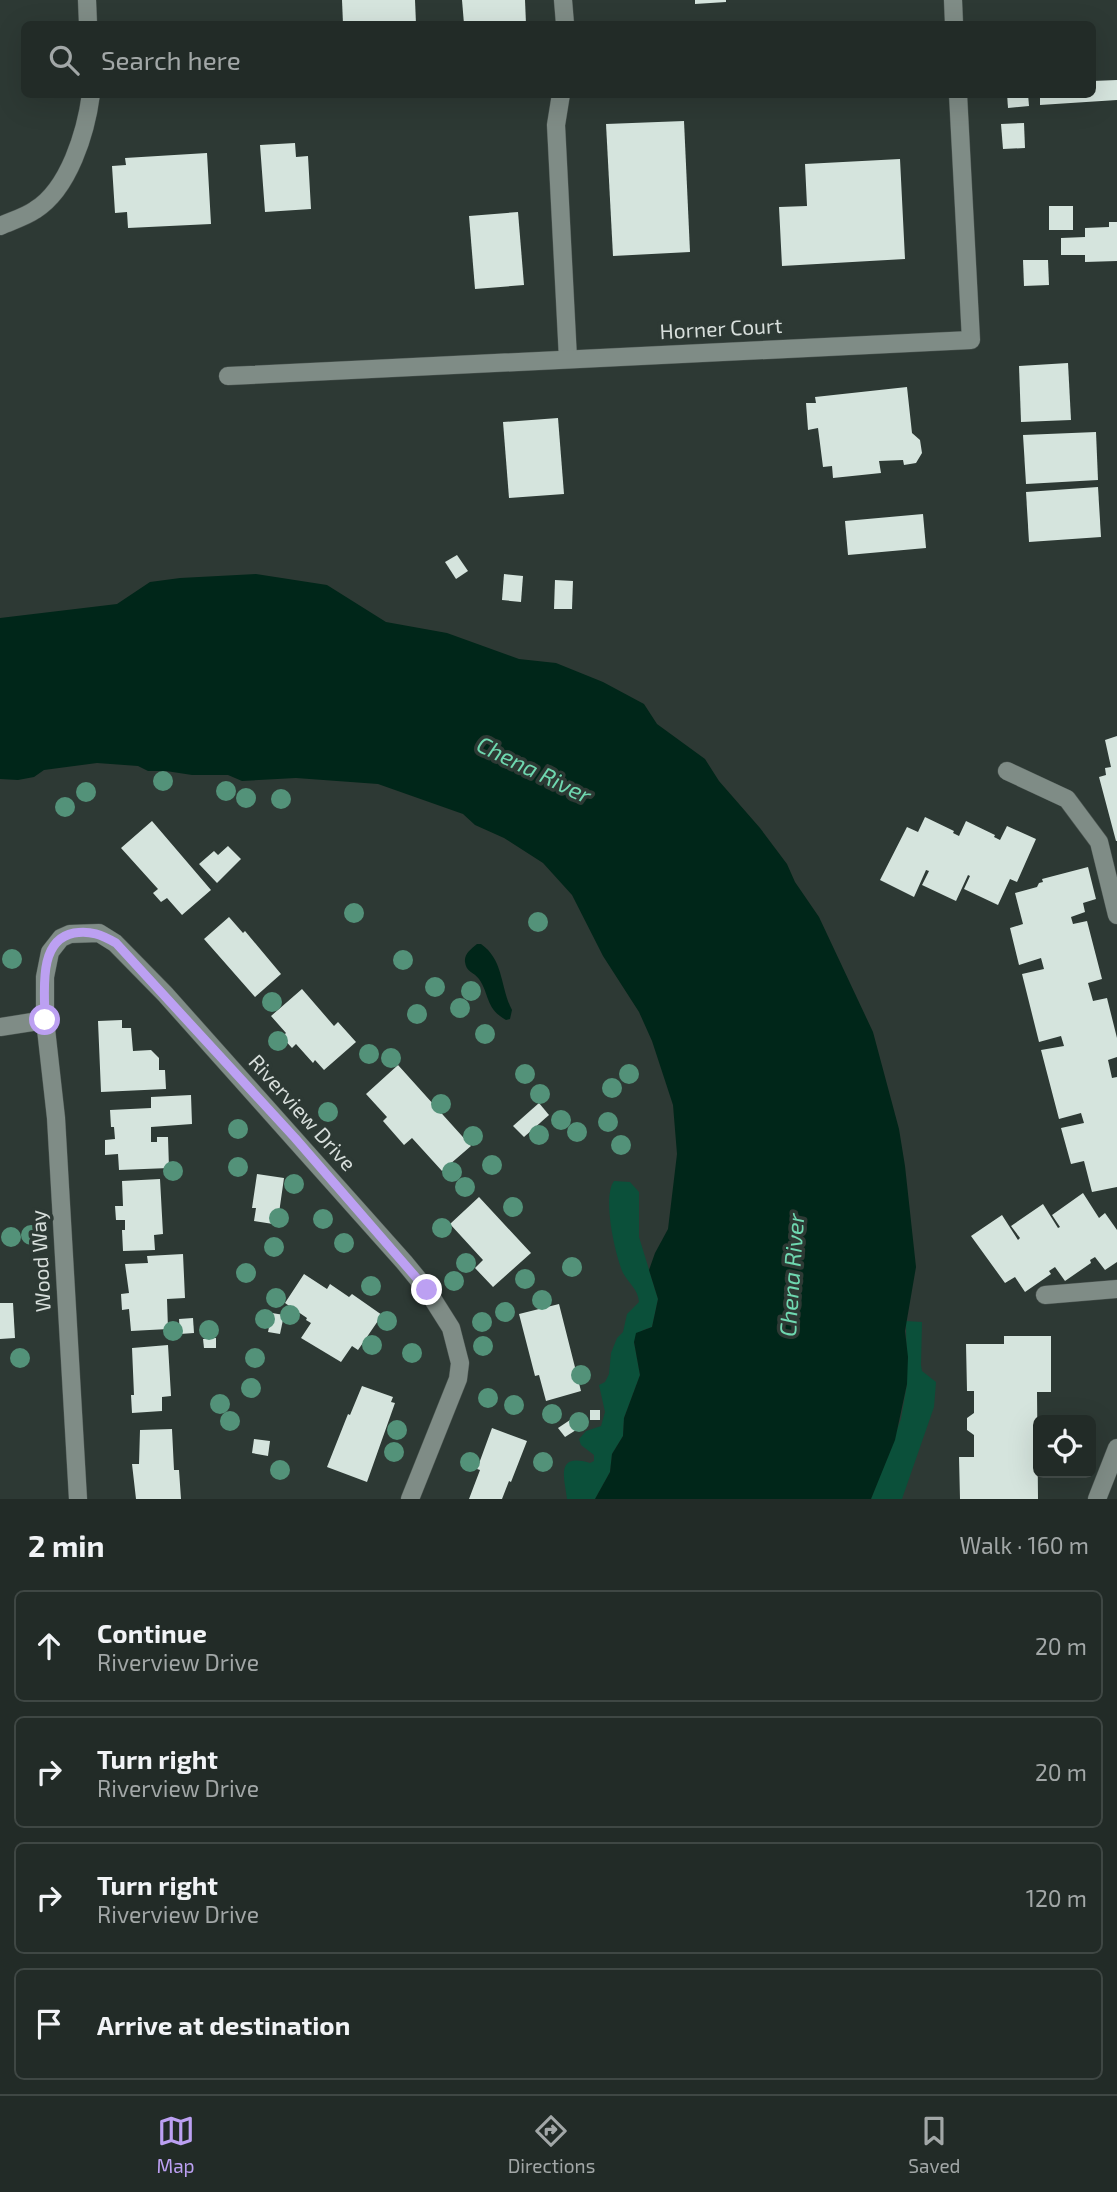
<!DOCTYPE html>
<html lang="en">
<head>
<meta charset="utf-8">
<style>
	body { margin:0; font-family:"Exo 2",sans-serif; background:#2a332f; color:#f1f3f6 }
	.controls { position:absolute; right:21px; bottom:21px; display:grid; overflow:hidden; border-radius:10px; box-shadow:0 7px 28px #0002 }
	.controls button { width:63px; height:63px; display:grid; place-items:center; padding:0; border:0; border-bottom:2px solid #3f4744; background:#222b27; color:#f1f3f6; font:35px sans-serif }
	.stop { position:absolute; width:21px; height:21px; margin:-16px; border:5px solid #bca0f2; border-radius:50%; background:#fff }
	.stop.end { background:#bca0f2; border-color:#fff; box-shadow:0 2px 7px #0008 }
	.list { margin:0; padding:0; list-style:none }
	h2 { display:flex; justify-content:space-between; align-items:center; height:91px; margin:0; padding:0 28px; font-size:30px }
	h2 small { font-size:23px; font-weight:400; color:#a2a7a7 }
	.list li { display:grid; grid-template-columns:46px 1fr auto; gap:21px; align-items:center; box-sizing:border-box; height:112px; margin:0 14px 14px; padding:0 14px; border:2px solid #3f4744; border-radius:10px }
	.list b { display:block; font-size:26px; white-space:nowrap }
	.list p { margin:0; font-size:23px; white-space:nowrap; color:#a2a7a7 }
	.list em { font-size:23px; font-style:normal; color:#a2a7a7 }
	.icon { flex:none; width:38px; height:38px; fill:none; stroke:currentColor; stroke-width:2; stroke-linecap:round; stroke-linejoin:round }
	.map { position:relative; flex:none; width:1117px; height:1499px; overflow:hidden }
	.search { position:absolute; background:#222b27; box-shadow:0 7px 28px #0002; left:21px; right:21px; top:21px; height:77px; display:flex; align-items:center; gap:18px; box-sizing:border-box; padding:0 24px; border-radius:10px; color:#a2a7a7; font-size:26px }
	.sheet { height:595px; background:#222b27 }
	nav { display:flex; justify-content:space-around; align-items:center; box-sizing:border-box; height:98px; border-top:2px solid #3f4744; background:#222b27; font-size:19px; color:#a2a7a7 }
	nav a { display:grid; justify-items:center; gap:4px }
	nav .on { color:#bca0f2 }
	.map>svg:first-child { display:block }
	.green { fill:#0b503a }
	.water { fill:#002619 }
	.building { fill:#d5e4dd }
	.lines { fill:none; stroke-linecap:round; stroke-linejoin:round }
	.minor-casing { stroke:#4b5551; stroke-width:19 }
	.minor { stroke:#7f8c86; stroke-width:18 }
	.tree { fill:#539279 }
	.route { stroke:#bca0f2; stroke-width:9 }
	.labels { text-anchor:middle; stroke-width:7; stroke-linejoin:round; paint-order:stroke }
	.street-label { font-size:21px; fill:#d7dedb; stroke:#2d3934 }
	.water-label { font-size:23px; font-style:italic; fill:#6fd8b0; stroke:#2d3934 }
</style>
</head>
<body>
<div class="map">
<svg width="1117" height="1499" viewBox="0 0 1117 1499">
	<rect width="100%" height="100%" fill="#2d3934"/>
	<!-- green -->
	<g class="green">
		<path d="M 614,1181 L 630,1182 L 639,1192 L 639,1237 L 658,1299 L 652,1327 L 643,1330 L 634,1342 L 640,1375 L 624,1418 L 623,1436 L 612,1454 L 610,1472 L 595,1499 L 567,1499 C 565,1480 554,1452 590,1463 L 594,1461 L 594,1455 L 581,1445 L 579,1439 L 586,1431 L 601,1426 L 605,1412 L 599,1385 L 605,1382 L 609,1374 L 611,1353 L 617,1338 L 623,1332 L 627,1314 L 639,1302 C 638,1289 629,1284 623,1273 C 615,1255 602,1197 614,1181 Z"/>
		<polygon points="906,1321 922,1322 921,1365 922,1371 936,1382 934,1407 902,1499 871,1499 901,1419 907,1384"/>
	</g>
	<!-- water -->
	<g class="water">
		<polygon points="256,574 327,585 386,622 447,633 519,659 556,663 603,682 644,704 657,724 705,759 719,781 760,828 787,864 795,882 819,917 873,1032 899,1129 905,1166 916,1267 905,1331 908,1357 907,1384 895,1440 871,1499 595,1499 610,1472 612,1454 623,1436 624,1418 640,1375 634,1342 636,1333 652,1327 658,1299 649,1270 655,1253 668,1229 677,1154 673,1105 652,1041 639,1012 603,956 572,895 543,863 504,838 475,825 463,814 378,784 296,778 242,781 228,775 192,775 166,771 148,771 138,766 97,763 44,770 34,777 18,780 0,779 0,618 117,604 150,582 180,578"/>
		<path d="M 477,944 L 481,944 C 504,960 500,987 512,1010 L 510,1019 L 506,1020 C 485,1008 490,995 479,979 C 474,972 466,972 465,962 C 464,954 471,949 477,944 Z"/>
	</g>
	<!-- building -->
	<g class="building">
		<polygon points="342,0 415,0 416,24 343,24"/>
		<polygon points="462,0 525,0 526,24 464,24"/>
		<polygon points="695,0 726,0 726,2 695,4"/>
		<polygon points="1117,80 1117,100 1040,105 1040,94 1092,94 1092,81"/>
		<polygon points="1007,94 1028,94 1029,106 1008,108"/>
		<polygon points="684,121 690,252 613,256 606,124"/>
		<polygon points="1024,123 1025,148 1003,149 1001,124"/>
		<polygon points="295,143 296,157 308,156 311,209 265,212 260,145"/>
		<polygon points="207,153 211,224 128,228 127,212 115,213 112,166 126,165 125,158"/>
		<polygon points="900,159 905,259 782,266 779,207 807,206 805,164"/>
		<rect x="1049" y="206" width="24" height="24"/>
		<polygon points="518,212 524,285 475,289 469,216"/>
		<polygon points="1109,222 1117,222 1117,261 1085,262 1085,255 1061,255 1061,238 1085,237 1085,228 1109,227"/>
		<polygon points="1023,260 1048,260 1049,285 1024,286"/>
		<polygon points="1068,363 1071,420 1021,422 1019,366"/>
		<polygon points="907,387 912,433 920,440 922,453 916,463 904,465 903,460 879,461 881,473 833,478 832,466 823,467 818,428 808,430 806,403 816,403 815,397"/>
		<polygon points="558,418 564,494 509,498 503,422"/>
		<polygon points="1096,432 1098,480 1026,484 1023,435"/>
		<polygon points="1098,487 1101,537 1029,542 1026,492"/>
		<polygon points="923,514 926,548 848,555 845,521"/>
		<polygon points="457,555 468,571 456,579 445,562"/>
		<polygon points="504,574 523,576 521,602 502,600"/>
		<polygon points="555,580 573,581 572,609 554,609"/>
		<polygon points="1117,736 1117,841 1116,841 1099,777 1106,775 1105,768 1111,767 1105,740"/>
		<polygon points="925,817 954,831 953,833 959,836 966,821 995,835 994,837 1000,840 1007,826 1036,839 1017,882 1010,879 998,905 964,889 970,876 968,875 956,901 922,885 929,871 926,870 914,897 880,880 907,827 918,832"/>
		<polygon points="152,821 211,890 182,915 167,898 161,902 153,893 158,889 121,848"/>
		<polygon points="228,846 241,859 217,883 199,864 214,851 218,855"/>
		<polygon points="1088,867 1096,899 1083,903 1085,912 1071,917 1073,924 1087,921 1102,979 1088,983 1093,1001 1107,998 1117,1038 1117,1057 1108,1060 1112,1078 1117,1077 1117,1187 1092,1192 1084,1161 1071,1164 1061,1128 1084,1123 1081,1113 1059,1119 1041,1050 1064,1046 1061,1036 1039,1042 1022,974 1044,969 1041,958 1019,965 1010,928 1023,924 1015,893 1037,887 1039,883 1043,882 1042,879"/>
		<polygon points="229,917 243,933 245,931 281,974 255,997 204,939"/>
		<polygon points="302,989 334,1026 338,1022 356,1042 324,1070 315,1060 313,1063 296,1044 292,1048 282,1037 286,1033 271,1016"/>
		<polygon points="122,1020 122,1028 131,1028 133,1051 151,1050 159,1058 159,1070 165,1070 166,1089 101,1092 98,1021"/>
		<polygon points="398,1065 471,1146 442,1171 412,1138 404,1145 383,1121 387,1117 366,1094"/>
		<polygon points="191,1095 192,1124 151,1127 151,1142 157,1142 157,1137 168,1137 169,1168 119,1170 118,1154 105,1155 105,1140 115,1139 114,1127 111,1127 110,1110 151,1108 151,1097"/>
		<polygon points="539,1103 549,1115 524,1137 513,1126"/>
		<polygon points="257,1174 284,1178 279,1213 274,1212 273,1224 254,1221 256,1208 252,1208"/>
		<polygon points="160,1179 163,1234 154,1235 155,1250 123,1251 122,1230 125,1230 125,1220 116,1220 115,1206 123,1206 122,1181"/>
		<polygon points="1083,1193 1099,1218 1105,1213 1117,1230 1117,1262 1105,1270 1095,1257 1090,1260 1091,1263 1065,1281 1055,1267 1049,1271 1051,1274 1025,1292 1015,1277 1005,1283 971,1236 1002,1215 1018,1240 1020,1238 1011,1226 1043,1204 1058,1228 1060,1227 1052,1215"/>
		<polygon points="479,1197 531,1253 493,1287 475,1268 483,1260 450,1224"/>
		<polygon points="183,1254 185,1298 167,1299 168,1329 131,1331 129,1309 122,1310 121,1294 129,1293 125,1264 148,1263 147,1256"/>
		<polygon points="304,1274 327,1289 330,1284 349,1297 352,1294 382,1315 358,1350 352,1346 341,1362 301,1338 311,1323 306,1320 307,1318 285,1303"/>
		<polygon points="0,1303 13,1303 15,1338 0,1339"/>
		<polygon points="559,1304 581,1391 546,1401 539,1375 535,1376 519,1314"/>
		<polygon points="272,1313 284,1315 280,1334 268,1332"/>
		<polygon points="193,1318 194,1333 180,1334 179,1319"/>
		<polygon points="1004,1336 1051,1336 1051,1392 1037,1392 1038,1499 960,1499 959,1457 974,1457 974,1435 967,1430 967,1418 974,1413 974,1391 967,1391 966,1344 1004,1344"/>
		<polygon points="216,1338 216,1348 204,1348 203,1339"/>
		<polygon points="168,1345 171,1396 162,1397 162,1411 132,1413 131,1395 134,1395 132,1348"/>
		<polygon points="362,1386 393,1397 391,1402 395,1403 367,1482 327,1467 348,1414 350,1415"/>
		<rect x="590" y="1410" width="10" height="10"/>
		<polygon points="570,1420 576,1430 565,1437 558,1428"/>
		<polygon points="492,1428 527,1441 511,1482 509,1481 502,1499 469,1499 480,1470 477,1469"/>
		<polygon points="172,1429 174,1470 179,1470 181,1499 136,1499 132,1464 139,1464 140,1430"/>
		<polygon points="254,1439 270,1441 268,1456 252,1453"/>
	</g>
	<g class="lines">
		<defs>
			<g id="minor">
				<polyline points="87,0 88,24"/>
				<polyline points="563,0 565,24"/>
				<polyline points="953,0 954,24"/>
				<polyline points="561,94 556,125 568,359"/>
				<path d="M 0,226 C 11,221 25,217 35,210 C 69,189 86,132 91,94"/>
				<polyline points="228,376 971,340 958,94"/>
				<polyline points="1007,771 1067,799 1099,842 1117,915"/>
				<polyline points="0,1027 45,1020"/>
				<polyline points="1045,1295 1117,1289"/>
				<polyline points="78,1499 56,1118 45,1020 45,977 50,952 61,938 70,934 99,933 115,943 165,994 404,1262 427,1290 451,1328 460,1363 458,1379 410,1499"/>
				<polyline points="1097,1499 1117,1448"/>
			</g>
		</defs>
		<!-- minor casing -->
		<use href="#minor" class="minor-casing"/>
		<!-- minor -->
		<use href="#minor" class="minor"/>
	</g>
	<!-- trees -->
	<g class="tree">
		<circle cx="163" cy="781" r="10"/>
		<circle cx="226" cy="791" r="10"/>
		<circle cx="86" cy="792" r="10"/>
		<circle cx="246" cy="798" r="10"/>
		<circle cx="281" cy="799" r="10"/>
		<circle cx="65" cy="807" r="10"/>
		<circle cx="354" cy="913" r="10"/>
		<circle cx="538" cy="922" r="10"/>
		<circle cx="12" cy="959" r="10"/>
		<circle cx="403" cy="960" r="10"/>
		<circle cx="435" cy="987" r="10"/>
		<circle cx="471" cy="991" r="10"/>
		<circle cx="272" cy="1002" r="10"/>
		<circle cx="460" cy="1008" r="10"/>
		<circle cx="417" cy="1014" r="10"/>
		<circle cx="485" cy="1034" r="10"/>
		<circle cx="278" cy="1041" r="10"/>
		<circle cx="369" cy="1054" r="10"/>
		<circle cx="391" cy="1058" r="10"/>
		<circle cx="525" cy="1074" r="10"/>
		<circle cx="629" cy="1074" r="10"/>
		<circle cx="612" cy="1088" r="10"/>
		<circle cx="540" cy="1094" r="10"/>
		<circle cx="441" cy="1104" r="10"/>
		<circle cx="328" cy="1112" r="10"/>
		<circle cx="561" cy="1120" r="10"/>
		<circle cx="608" cy="1122" r="10"/>
		<circle cx="238" cy="1129" r="10"/>
		<circle cx="577" cy="1132" r="10"/>
		<circle cx="539" cy="1135" r="10"/>
		<circle cx="473" cy="1136" r="10"/>
		<circle cx="621" cy="1145" r="10"/>
		<circle cx="492" cy="1165" r="10"/>
		<circle cx="238" cy="1167" r="10"/>
		<circle cx="173" cy="1171" r="10"/>
		<circle cx="452" cy="1172" r="10"/>
		<circle cx="294" cy="1184" r="10"/>
		<circle cx="465" cy="1187" r="10"/>
		<circle cx="513" cy="1207" r="10"/>
		<circle cx="279" cy="1218" r="10"/>
		<circle cx="323" cy="1219" r="10"/>
		<circle cx="442" cy="1228" r="10"/>
		<circle cx="31" cy="1235" r="10"/>
		<circle cx="11" cy="1237" r="10"/>
		<circle cx="344" cy="1243" r="10"/>
		<circle cx="274" cy="1247" r="10"/>
		<circle cx="466" cy="1263" r="10"/>
		<circle cx="572" cy="1267" r="10"/>
		<circle cx="246" cy="1273" r="10"/>
		<circle cx="525" cy="1279" r="10"/>
		<circle cx="454" cy="1281" r="10"/>
		<circle cx="371" cy="1286" r="10"/>
		<circle cx="276" cy="1298" r="10"/>
		<circle cx="542" cy="1300" r="10"/>
		<circle cx="505" cy="1312" r="10"/>
		<circle cx="290" cy="1315" r="10"/>
		<circle cx="265" cy="1319" r="10"/>
		<circle cx="387" cy="1321" r="10"/>
		<circle cx="482" cy="1322" r="10"/>
		<circle cx="209" cy="1330" r="10"/>
		<circle cx="173" cy="1331" r="10"/>
		<circle cx="372" cy="1345" r="10"/>
		<circle cx="483" cy="1346" r="10"/>
		<circle cx="412" cy="1353" r="10"/>
		<circle cx="20" cy="1358" r="10"/>
		<circle cx="255" cy="1358" r="10"/>
		<circle cx="581" cy="1375" r="10"/>
		<circle cx="251" cy="1388" r="10"/>
		<circle cx="488" cy="1398" r="10"/>
		<circle cx="220" cy="1404" r="10"/>
		<circle cx="514" cy="1405" r="10"/>
		<circle cx="552" cy="1414" r="10"/>
		<circle cx="230" cy="1421" r="10"/>
		<circle cx="579" cy="1422" r="10"/>
		<circle cx="397" cy="1430" r="10"/>
		<circle cx="394" cy="1452" r="10"/>
		<circle cx="470" cy="1462" r="10"/>
		<circle cx="543" cy="1462" r="10"/>
		<circle cx="280" cy="1470" r="10"/>
	</g>
	<g class="lines">
		<!-- route -->
		<path class="route" d="M 45,1020 C 45,993 37,940 74,933 C 90,930 102,935 116,943 L 295,1138 L 427,1290"/>
	</g>
	<g class="labels">
		<!-- street labels -->
		<g class="street-label">
			<text transform="translate(721 329) rotate(-3)" y="7">Horner Court</text>
			<text transform="translate(302 1113) rotate(48)" y="7">Riverview Drive</text>
			<text transform="translate(41 1261) rotate(-93)" y="7">Wood Way</text>
		</g>
		<!-- water labels -->
		<g class="water-label">
			<text transform="translate(534 770) rotate(26)" y="8">Chena River</text>
			<text transform="translate(792 1275) rotate(-86)" y="8">Chena River</text>
		</g>
	</g>
</svg>
<div class="controls">
<button><svg class="icon" aria-label="locate" viewBox="0 0 24 24"><circle cx="12" cy="12" r="6"/><path d="M12 2v4M12 18v4M2 12h4M18 12h4"/></svg></button>
</div>
<div class="stop" style="left:45px;top:1020px"></div>
<div class="stop end" style="left:427px;top:1290px"></div>
<div class="search"><svg class="icon" aria-label="search" viewBox="0 0 24 24"><circle cx="10" cy="10" r="6"/><path d="M15 15l6 6"/></svg>Search here</div>
</div>
<section class="sheet">
<h2>2 min<small>Walk · 160 m</small></h2>
<ul class="list">
<li><svg class="icon" aria-label="ahead" viewBox="0 0 24 24"><path d="M12 20V5M6 11l6-6 6 6"/></svg><div><b>Continue</b><p>Riverview Drive</p></div><em>20 m</em></li>
<li><svg class="icon" aria-label="right" viewBox="0 0 24 24"><path d="M7 20v-9h11M14 6l5 5-5 5"/></svg><div><b>Turn right</b><p>Riverview Drive</p></div><em>20 m</em></li>
<li><svg class="icon" aria-label="right" viewBox="0 0 24 24"><path d="M7 20v-9h11M14 6l5 5-5 5"/></svg><div><b>Turn right</b><p>Riverview Drive</p></div><em>120 m</em></li>
<li><svg class="icon" aria-label="arrive" viewBox="0 0 24 24"><path d="M6 21V4h12l-3 4 3 4H6"/></svg><div><b>Arrive at destination</b></div></li>
</ul>
</section>
<nav>
<a class="on"><svg class="icon" aria-label="map" viewBox="0 0 24 24"><path d="M3 6l6-2 6 2 6-2v14l-6 2-6-2-6 2zM9 4v14M15 6v14"/></svg>Map</a>
<a><svg class="icon" aria-label="directions" viewBox="0 0 24 24"><path d="M12 3l9 9-9 9-9-9zM9 14v-3h6M13 9l2 2-2 2"/></svg>Directions</a>
<a><svg class="icon" aria-label="saved" viewBox="0 0 24 24"><path d="M7 4h10v16l-5-4-5 4z"/></svg>Saved</a>
</nav>
</body>
</html>
